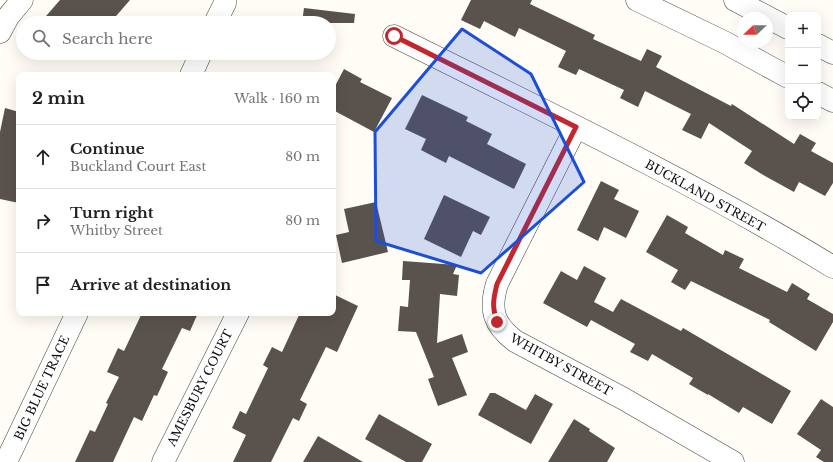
<!DOCTYPE html>
<html lang="en">
<head>
<meta charset="utf-8">
<style>
	body { margin:0; font-family:"Libre Baskerville",serif; background:#f6f6f6; color:#202124 }
	.controls { position:absolute; right:12px; top:12px; display:grid; overflow:hidden; border-radius:8px; box-shadow:0 4px 16px #0002 }
	.controls button { width:36px; height:36px; display:grid; place-items:center; padding:0; border:0; border-bottom:1px solid #e0e0e0; background:#fff; color:#202124; font:20px sans-serif }
	.compass { position:absolute; left:737px; top:12px; width:36px; height:36px; border-radius:50%; background:#fff; box-shadow:0 4px 16px #0002; rotate:248deg }
	.stop { position:absolute; width:12px; height:12px; margin:-9px; border:3px solid #c4262e; border-radius:50%; background:#fff }
	.stop.end { background:#c4262e; border-color:#fff; box-shadow:0 1px 4px #0008 }
	.list { margin:0; padding:0; list-style:none }
	h2 { display:flex; justify-content:space-between; align-items:center; height:52px; margin:0; padding:0 16px; font-size:17px }
	h2 small { font-size:13px; font-weight:400; color:#757577 }
	.list li { display:grid; grid-template-columns:26px 1fr auto; gap:12px; align-items:center; box-sizing:border-box; height:64px; padding:0 16px; border-top:1px solid #e0e0e0 }
	.list b { display:block; font-size:15px; white-space:nowrap }
	.list p { margin:0; font-size:13px; white-space:nowrap; color:#757577 }
	.list em { font-size:13px; font-style:normal; color:#757577 }
	.icon { flex:none; width:22px; height:22px; fill:none; stroke:currentColor; stroke-width:2; stroke-linecap:round; stroke-linejoin:round }
	.map { position:relative; flex:none; width:833px; height:462px; overflow:hidden }
	.search { position:absolute; background:#fff; box-shadow:0 4px 16px #0002; left:16px; top:16px; width:320px; height:44px; display:flex; align-items:center; gap:10px; box-sizing:border-box; padding:0 14px; border-radius:22px; color:#757577; font-size:15px }
	.panel { position:absolute; background:#fff; box-shadow:0 4px 16px #0002; left:16px; top:72px; width:320px; height:244px; border-radius:8px }
	.map>svg:first-child { display:block }
	.building { fill:#5a524d }
	.lines { fill:none; stroke-linecap:round; stroke-linejoin:round }
	.minor-casing { stroke:#444; stroke-width:23 }
	.minor { stroke:#fff; stroke-width:22 }
	.route { stroke:#c4262e; stroke-width:5 }
	.marked { fill:#1d4ed8; fill-opacity:0.2; stroke:#1d4ed8; stroke-width:3; stroke-linejoin:round }
	.labels { text-anchor:middle; stroke-width:4; stroke-linejoin:round; paint-order:stroke }
	.street-label { font-size:12px; fill:#111; stroke:#fff }
</style>
</head>
<body>
<div class="map">
<svg width="833" height="462" viewBox="0 0 833 462">
	<rect width="100%" height="100%" fill="#fffdf5"/>
	<!-- building -->
	<g class="building">
		<polygon points="60,0 130,0 110,23 40,23"/>
		<polygon points="471,0 532,0 530,4 595,35 593,39 641,61 647,49 662,56 656,67 731,106 732,104 794,144 800,134 816,143 811,151 833,163 833,183 825,196 799,182 794,192 765,176 744,163 752,151 709,123 701,139 682,130 691,114 645,91 638,107 620,98 624,90 579,69 576,75 558,67 566,51 519,28 515,37 484,21 480,29 461,20"/>
		<polygon points="304,8 355,14 354,23 302,23"/>
		<polygon points="344,69 362,79 360,82 392,98 374,132 333,110 333,90"/>
		<polygon points="422,95 468,117 466,121 492,134 487,144 526,164 514,189 449,156 446,163 421,150 426,139 405,129"/>
		<polygon points="5,108 19,112 19,203 0,199 0,132"/>
		<polygon points="601,181 619,190 614,199 639,211 626,238 604,227 598,241 577,230"/>
		<polygon points="444,195 490,217 481,235 473,231 461,257 424,239"/>
		<polygon points="376,202 388,252 342,263 336,235 349,232 344,209"/>
		<polygon points="667,215 688,227 685,233 723,255 725,250 744,259 739,268 787,292 792,283 810,294 807,299 833,314 833,322 816,351 769,322 770,320 691,281 685,290 671,282 678,270 646,252"/>
		<polygon points="403,261 457,265 453,274 459,275 457,296 440,294 437,343 462,334 468,352 452,358 467,395 438,406 428,379 434,377 416,332 398,331 400,306 408,307 410,280 402,280"/>
		<polygon points="584,266 606,278 594,302 613,312 621,299 681,331 683,328 791,391 772,424 743,407 739,413 708,394 708,395 689,384 693,378 652,354 648,361 630,352 635,344 591,320 587,327 543,303 561,271 577,280"/>
		<polygon points="333,294 358,306 337,352 326,347 300,400 307,404 299,421 293,418 271,462 233,462 246,435 232,428 240,411 246,414 268,368 263,365 272,347 282,352 300,313 333,313"/>
		<polygon points="142,313 198,313 190,331 182,328 162,369 168,372 157,396 154,395 142,421 134,417 113,462 75,462 90,430 95,432 108,404 106,403 119,377 107,372 118,348 124,351"/>
		<polygon points="490,393 495,393 526,410 535,394 553,404 531,444 478,415"/>
		<polygon points="821,399 833,407 833,462 824,462 816,457 821,450 797,434"/>
		<polygon points="379,414 432,444 422,462 406,462 365,439"/>
		<polygon points="574,419 590,429 589,431 615,448 607,462 548,462"/>
		<polygon points="318,436 363,462 303,462"/>
	</g>
	<g class="lines">
		<defs>
			<g id="minor">
				<polyline points="637,0 724,42 788,77"/>
				<polyline points="735,0 788,28"/>
				<polyline points="215,23 225,3 225,0"/>
				<polyline points="0,32 8,17 22,0"/>
				<path d="M 394,36 C 542,110 692,181 833,267"/>
				<polyline points="818,45 833,53"/>
				<polyline points="191,75 201,53"/>
				<polyline points="818,93 833,101"/>
				<path d="M 576,127 L 497,284 C 489,310 494,325 515,341 L 624,399 L 733,462"/>
				<polyline points="6,462 77,313"/>
				<polyline points="163,462 238,313"/>
			</g>
		</defs>
		<!-- minor casing -->
		<use href="#minor" class="minor-casing"/>
		<!-- minor -->
		<use href="#minor" class="minor"/>
	</g>
	<g class="lines">
		<!-- route -->
		<path class="route" d="M 394,36 L 576,127 L 497,284 C 493,300 492,307 497,322"/>
	</g>
	<!-- marked area -->
	<path class="marked" d="M 462,29 L 531,74 L 584,182 L 481,273 L 376,241 L 375,132 Z"/>
	<g class="labels">
		<!-- street labels -->
		<g class="street-label">
			<text transform="translate(705 196) rotate(29)" y="4">BUCKLAND STREET</text>
			<text transform="translate(561 365) rotate(29)" y="4">WHITBY STREET</text>
			<text transform="translate(42 388) rotate(-65)" y="4">BIG BLUE TRACE</text>
			<text transform="translate(200 388) rotate(-63)" y="4">AMESBURY COURT</text>
		</g>
	</g>
</svg>
<div class="controls">
<button>+</button>
<button>−</button>
<button><svg class="icon" aria-label="locate" viewBox="0 0 24 24"><circle cx="12" cy="12" r="6"/><path d="M12 2v4M12 18v4M2 12h4M18 12h4"/></svg></button>
</div>
<svg class="compass" viewBox="-18 -18 36 36"><path d="M0-13l5 13h-10z" fill="#e53935"/><path d="M0 13l5-13h-10z" fill="#757577"/></svg>
<div class="stop" style="left:394px;top:36px"></div>
<div class="stop end" style="left:497px;top:322px"></div>
<div class="search"><svg class="icon" aria-label="search" viewBox="0 0 24 24"><circle cx="10" cy="10" r="6"/><path d="M15 15l6 6"/></svg>Search here</div>
<section class="panel">
<h2>2 min<small>Walk · 160 m</small></h2>
<ul class="list">
<li><svg class="icon" aria-label="ahead" viewBox="0 0 24 24"><path d="M12 20V5M6 11l6-6 6 6"/></svg><div><b>Continue</b><p>Buckland Court East</p></div><em>80 m</em></li>
<li><svg class="icon" aria-label="right" viewBox="0 0 24 24"><path d="M7 20v-9h11M14 6l5 5-5 5"/></svg><div><b>Turn right</b><p>Whitby Street</p></div><em>80 m</em></li>
<li><svg class="icon" aria-label="arrive" viewBox="0 0 24 24"><path d="M6 21V4h12l-3 4 3 4H6"/></svg><div><b>Arrive at destination</b></div></li>
</ul>
</section>
</div>
</body>
</html>
